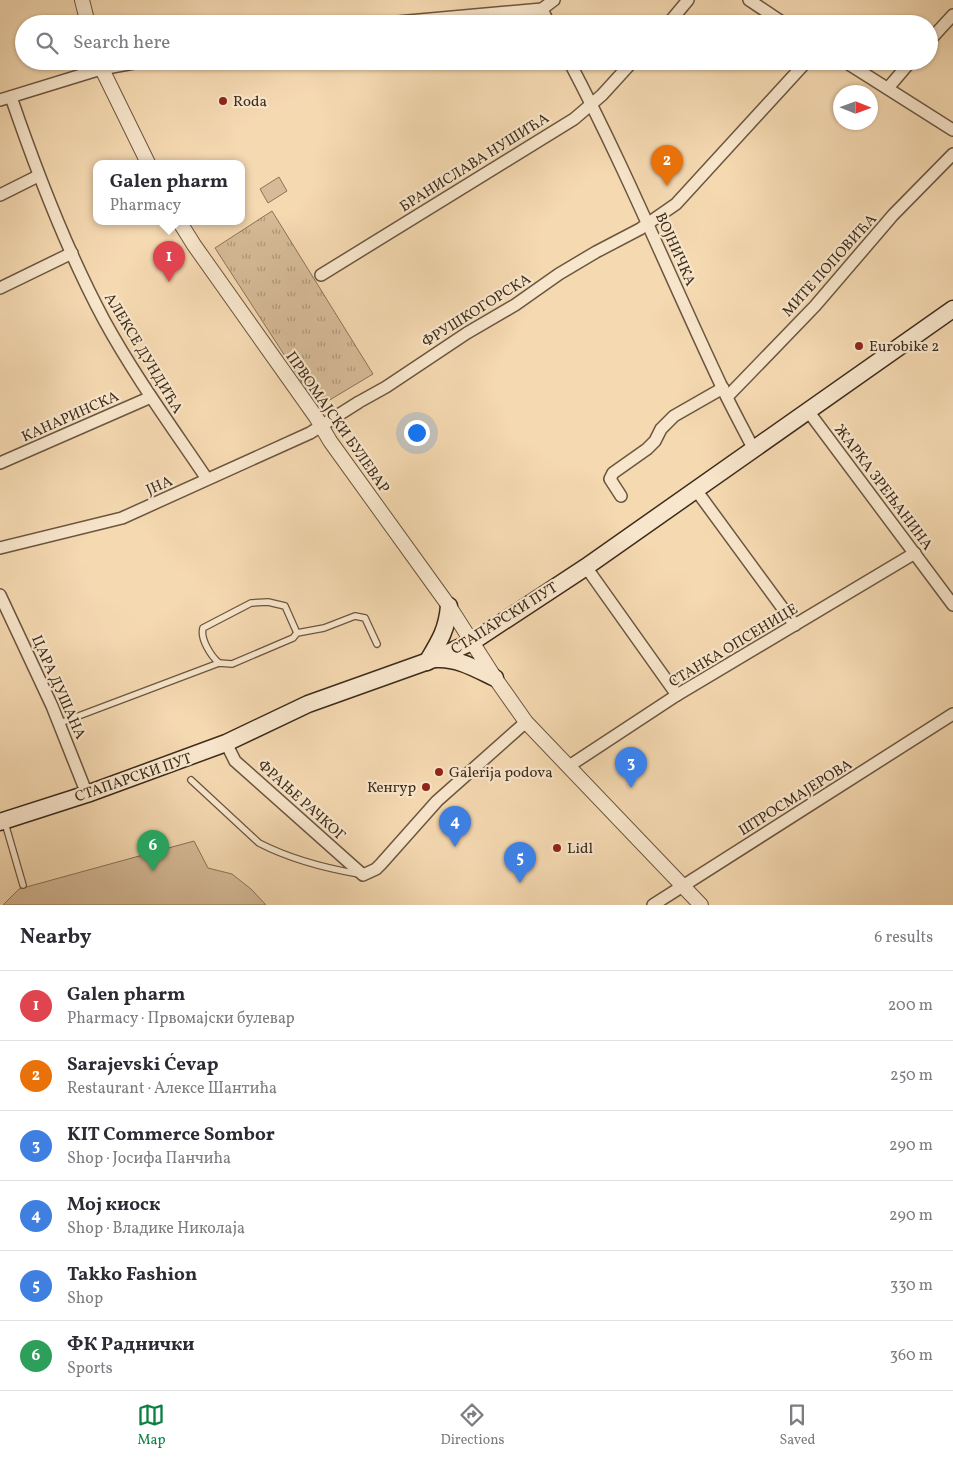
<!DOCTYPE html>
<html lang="en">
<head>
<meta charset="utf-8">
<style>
	body { margin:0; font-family:Vollkorn,serif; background:#f7f7f7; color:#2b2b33 }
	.compass { position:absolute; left:833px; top:85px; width:45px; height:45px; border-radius:50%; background:#fff; box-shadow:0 1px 4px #0004; rotate:91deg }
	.you { position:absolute; left:416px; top:432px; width:18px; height:18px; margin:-12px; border:4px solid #fff; border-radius:50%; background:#1a73e8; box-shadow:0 0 0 8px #1a73e833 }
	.badge { display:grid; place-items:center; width:32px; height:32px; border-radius:50%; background:#0b8043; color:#fff; font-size:16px; font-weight:700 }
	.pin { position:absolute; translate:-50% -41px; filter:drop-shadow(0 1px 2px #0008) }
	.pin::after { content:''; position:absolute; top:26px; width:18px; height:15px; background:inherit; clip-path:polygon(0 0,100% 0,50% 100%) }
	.popup { position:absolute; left:93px; top:160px; width:152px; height:65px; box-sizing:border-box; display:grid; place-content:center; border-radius:10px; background:#fff; filter:drop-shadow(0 1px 4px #0005); font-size:16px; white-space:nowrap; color:#7c7c81 }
	.popup b { font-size:19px; color:#2b2b33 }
	.popup::after { content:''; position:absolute; left:50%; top:100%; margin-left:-10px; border:10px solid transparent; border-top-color:#fff }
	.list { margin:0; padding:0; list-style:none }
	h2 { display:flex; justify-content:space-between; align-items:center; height:65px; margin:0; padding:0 20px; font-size:21px }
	h2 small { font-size:16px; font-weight:400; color:#7c7c81 }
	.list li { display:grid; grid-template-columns:32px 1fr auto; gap:15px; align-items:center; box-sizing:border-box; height:70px; padding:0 20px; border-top:1px solid #e1e1e2 }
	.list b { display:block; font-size:19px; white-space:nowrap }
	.list p { margin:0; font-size:16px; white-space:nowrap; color:#7c7c81 }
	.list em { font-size:16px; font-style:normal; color:#7c7c81 }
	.icon { flex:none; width:28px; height:28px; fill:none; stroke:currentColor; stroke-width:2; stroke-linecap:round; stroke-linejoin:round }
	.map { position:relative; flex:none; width:953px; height:905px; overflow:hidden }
	.search { position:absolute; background:#fff; box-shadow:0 1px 4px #0004; left:15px; right:15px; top:15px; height:55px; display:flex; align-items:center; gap:12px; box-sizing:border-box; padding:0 18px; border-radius:28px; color:#7c7c81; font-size:19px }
	.sheet { height:485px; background:#fff }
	nav { display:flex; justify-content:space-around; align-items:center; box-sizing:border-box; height:70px; border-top:1px solid #e1e1e2; background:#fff; font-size:14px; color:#7c7c81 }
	nav a { display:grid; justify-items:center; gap:2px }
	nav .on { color:#0b8043 }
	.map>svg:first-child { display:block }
	.grass { fill:url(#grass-tufts); stroke:#8a735a }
	.pitch { fill:#d6bb98; stroke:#8a735a }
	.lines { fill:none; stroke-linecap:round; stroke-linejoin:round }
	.service-casing { stroke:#6b5640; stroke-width:8 }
	.minor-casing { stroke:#6b5640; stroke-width:14 }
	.tertiary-casing { stroke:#6b5640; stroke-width:16 }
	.secondary-casing { stroke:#3d2b1b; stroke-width:19 }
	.service { stroke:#f8e6cc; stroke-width:5.5 }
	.minor { stroke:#f8e6cc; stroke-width:11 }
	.tertiary { stroke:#f8e6cc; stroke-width:14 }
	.secondary { stroke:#f8e6cc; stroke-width:16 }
	.poi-dot { fill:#8f2418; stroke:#f8e6cc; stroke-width:2 }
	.labels { text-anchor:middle; stroke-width:4.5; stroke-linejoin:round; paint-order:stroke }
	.poi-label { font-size:15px; fill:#3d2b1b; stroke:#f8e6cc; text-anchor:start }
	.street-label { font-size:15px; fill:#3d2b1b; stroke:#f8e6cc }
</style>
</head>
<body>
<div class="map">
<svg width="953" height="905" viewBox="0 0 953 905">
	<defs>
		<pattern id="grass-tufts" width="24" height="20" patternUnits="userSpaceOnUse" patternTransform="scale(1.25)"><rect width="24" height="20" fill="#d6bb98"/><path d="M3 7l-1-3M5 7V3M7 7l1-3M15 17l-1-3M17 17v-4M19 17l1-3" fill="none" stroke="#af987b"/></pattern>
	</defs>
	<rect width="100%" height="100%" fill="#f5d9b1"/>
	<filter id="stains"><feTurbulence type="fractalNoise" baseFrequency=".004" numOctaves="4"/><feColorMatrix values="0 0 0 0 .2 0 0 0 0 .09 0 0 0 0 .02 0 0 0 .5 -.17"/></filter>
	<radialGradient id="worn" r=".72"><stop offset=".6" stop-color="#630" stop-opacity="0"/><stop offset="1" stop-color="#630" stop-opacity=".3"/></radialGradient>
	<!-- grass -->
	<polygon class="grass" points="272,211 373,374 318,407 215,248"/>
	<!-- pitch -->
	<g class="pitch">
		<polygon points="279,177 287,191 268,203 260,189"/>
		<polygon points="194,841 208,868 232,874 251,889 266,905 3,905 19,889"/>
	</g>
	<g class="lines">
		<defs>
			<g id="service">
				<path d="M 219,663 C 211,656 200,639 203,628 L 251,603 L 268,602 L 285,606 L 297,633"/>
				<polyline points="60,723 219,663 232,664 293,638 297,633 324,628 355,616 365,618 377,644"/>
				<path d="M 191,780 L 259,843 C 290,859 324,868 359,874"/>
				<polyline points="5,823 23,885"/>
			</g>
			<g id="minor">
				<polyline points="749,0 785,24"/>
				<polyline points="542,9 549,24"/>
				<polyline points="375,24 542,9 554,0"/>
				<polyline points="668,24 688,0"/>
				<polyline points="929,41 953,15"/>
				<path d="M 569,61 C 625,167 670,277 721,385 C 731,407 743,428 754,450"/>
				<polyline points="844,61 953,130"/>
				<polyline points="888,88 911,61"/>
				<path d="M 11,97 C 37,173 66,249 104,320 C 134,375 172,427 207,479"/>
				<polyline points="0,100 101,69 145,61"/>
				<polyline points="0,195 38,176"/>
				<polyline points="321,275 574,119 602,95 633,61"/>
				<polyline points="0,288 72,253"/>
				<polyline points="727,397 815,306 893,215 953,154"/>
				<polyline points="808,411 953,605"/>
				<polyline points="0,463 151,397"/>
				<polyline points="696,490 795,625"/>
				<polyline points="621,496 610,479 613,473 647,449 655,441 661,429 674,416 723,388"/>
				<polyline points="0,548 122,518 310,433 359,402 386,387 467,333 515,305 559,274 596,252 640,229 676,204 807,61"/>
				<polyline points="586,567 677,695"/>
				<polyline points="0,595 52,706 87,794"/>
				<polyline points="226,743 235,761 363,875 376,869 381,864 437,801 526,722"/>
				<polyline points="569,766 677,695 915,553"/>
				<polyline points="653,905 953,714"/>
			</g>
			<g id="tertiary">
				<polyline points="82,0 88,24"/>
				<polyline points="98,61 148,163"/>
				<polyline points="179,221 194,245 316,417 330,441 449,606 495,678 526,722 701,905"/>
			</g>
			<g id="secondary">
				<path d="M 437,659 C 458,658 476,669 495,678"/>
				<path d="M 427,662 C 439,642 447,630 449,606"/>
				<polyline points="0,822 87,794 226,743 308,704 434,659 472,642 586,567 953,309"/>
			</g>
		</defs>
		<!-- service casing -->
		<use href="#service" class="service-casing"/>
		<!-- minor casing -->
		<use href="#minor" class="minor-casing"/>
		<!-- tertiary casing -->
		<use href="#tertiary" class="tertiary-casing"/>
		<!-- secondary casing -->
		<use href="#secondary" class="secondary-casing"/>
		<!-- service -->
		<use href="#service" class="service"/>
		<!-- minor -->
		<use href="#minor" class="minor"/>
		<!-- tertiary -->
		<use href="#tertiary" class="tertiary"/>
		<!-- secondary -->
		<use href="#secondary" class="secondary"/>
	</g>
	<!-- markers -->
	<g class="poi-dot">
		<circle cx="223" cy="101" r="5"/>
		<circle cx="859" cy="346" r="5"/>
		<circle cx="439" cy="772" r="5"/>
		<circle cx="426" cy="787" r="5"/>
		<circle cx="557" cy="848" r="5"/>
	</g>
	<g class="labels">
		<!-- poi labels -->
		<g class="poi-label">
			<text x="233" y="106">Roda</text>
			<text x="869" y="351">Eurobike 2</text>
			<text x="449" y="777">Galerija podova</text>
			<text x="416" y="792" text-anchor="end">Кенгур</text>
			<text x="567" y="853">Lidl</text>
		</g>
		<!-- street labels -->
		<g class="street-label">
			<text transform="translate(474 162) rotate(-32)" y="5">БРАНИСЛАВА НУШИЋА</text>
			<text transform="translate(676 249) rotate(66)" y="5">ВОЈНИЧКА</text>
			<text transform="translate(829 265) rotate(-48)" y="5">МИТЕ ПОПОВИЋА</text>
			<text transform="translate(476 310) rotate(-32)" y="5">ФРУШКОГОРСКА</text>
			<text transform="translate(144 353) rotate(59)" y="5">АЛЕКСЕ ДУНДИЋА</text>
			<text transform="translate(70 416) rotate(-24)" y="5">КАНАРИНСКА</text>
			<text transform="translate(338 422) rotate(55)" y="5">ПРВОМАЈСКИ БУЛЕВАР</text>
			<text transform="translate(159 485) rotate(-24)" y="5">ЈНА</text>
			<text transform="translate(884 487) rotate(53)" y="5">ЖАРКА ЗРЕЊАНИНА</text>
			<text transform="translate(504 618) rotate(-32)" y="5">СТАПАРСКИ ПУТ</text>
			<text transform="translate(733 645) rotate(-31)" y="5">СТАНКА ОПСЕНИЦЕ</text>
			<text transform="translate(59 687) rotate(66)" y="5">ЦАРА ДУШАНА</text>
			<text transform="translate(133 777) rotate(-19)" y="5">СТАПАРСКИ ПУТ</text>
			<text transform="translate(795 797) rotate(-32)" y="5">ШТРОСМАЈЕРОВА</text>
			<text transform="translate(302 800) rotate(42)" y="5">ФРАЊЕ РАЧКОГ</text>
		</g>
	</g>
	<rect width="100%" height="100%" filter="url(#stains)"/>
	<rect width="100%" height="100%" fill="url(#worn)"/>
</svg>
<svg class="compass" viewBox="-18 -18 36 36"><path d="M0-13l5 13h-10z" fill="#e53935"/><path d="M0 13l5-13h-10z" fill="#7c7c81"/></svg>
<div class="you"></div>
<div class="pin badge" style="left:169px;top:282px;background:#e0444e">1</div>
<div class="popup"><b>Galen pharm</b>Pharmacy</div>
<div class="pin badge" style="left:667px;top:186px;background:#e8710a">2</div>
<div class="pin badge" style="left:631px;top:788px;background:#3f7fe0">3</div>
<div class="pin badge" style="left:455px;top:847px;background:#3f7fe0">4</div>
<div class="pin badge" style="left:520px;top:883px;background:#3f7fe0">5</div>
<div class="pin badge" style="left:153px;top:871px;background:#2e9e5b">6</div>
<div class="search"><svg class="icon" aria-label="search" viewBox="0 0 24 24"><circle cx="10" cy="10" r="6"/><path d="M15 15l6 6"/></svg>Search here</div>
</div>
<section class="sheet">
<h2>Nearby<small>6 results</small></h2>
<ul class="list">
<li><span class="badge" style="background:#e0444e">1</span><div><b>Galen pharm</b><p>Pharmacy · Првомајски булевар</p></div><em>200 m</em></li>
<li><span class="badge" style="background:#e8710a">2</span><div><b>Sarajevski Ćevap</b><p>Restaurant · Алексе Шантића</p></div><em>250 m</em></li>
<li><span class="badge" style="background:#3f7fe0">3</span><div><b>KIT Commerce Sombor</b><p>Shop · Јосифа Панчића</p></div><em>290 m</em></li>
<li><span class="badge" style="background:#3f7fe0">4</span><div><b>Мој киоск</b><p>Shop · Владике Николаја</p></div><em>290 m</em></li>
<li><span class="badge" style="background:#3f7fe0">5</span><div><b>Takko Fashion</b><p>Shop</p></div><em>330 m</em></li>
<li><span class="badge" style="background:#2e9e5b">6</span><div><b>ФК Раднички</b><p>Sports</p></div><em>360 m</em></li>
</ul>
</section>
<nav>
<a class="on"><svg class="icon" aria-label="map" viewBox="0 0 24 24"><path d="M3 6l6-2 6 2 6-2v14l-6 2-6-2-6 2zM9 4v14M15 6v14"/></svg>Map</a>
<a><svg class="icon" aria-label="directions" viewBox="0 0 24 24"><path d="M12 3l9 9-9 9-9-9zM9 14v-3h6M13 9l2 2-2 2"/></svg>Directions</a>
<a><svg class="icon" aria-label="saved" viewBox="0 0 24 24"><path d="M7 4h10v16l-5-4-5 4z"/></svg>Saved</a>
</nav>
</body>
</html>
